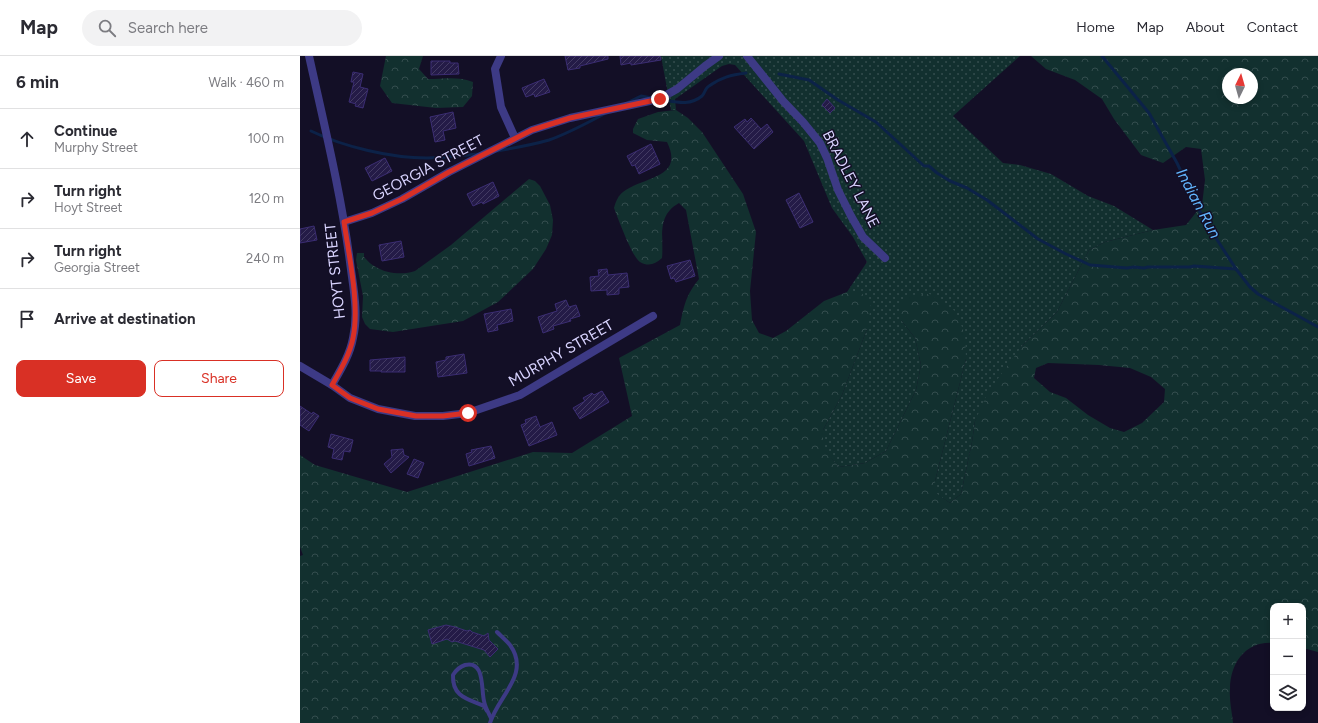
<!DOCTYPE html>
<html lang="en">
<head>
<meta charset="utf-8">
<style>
	body { margin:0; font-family:Figtree,sans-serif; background:#f2f2f3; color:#2b2b33 }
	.controls { position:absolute; right:12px; bottom:12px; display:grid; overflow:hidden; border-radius:8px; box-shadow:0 2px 6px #0003 }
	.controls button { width:36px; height:36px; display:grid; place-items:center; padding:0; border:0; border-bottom:1px solid #e1e1e2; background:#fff; color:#2b2b33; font:20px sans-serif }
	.compass { position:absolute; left:922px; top:12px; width:36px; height:36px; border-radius:50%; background:#fff; box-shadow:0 2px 6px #0003; rotate:5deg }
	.stop { position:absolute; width:12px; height:12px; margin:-9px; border:3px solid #d93025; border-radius:50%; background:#fff }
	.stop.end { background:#d93025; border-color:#fff; box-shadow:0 1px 4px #0008 }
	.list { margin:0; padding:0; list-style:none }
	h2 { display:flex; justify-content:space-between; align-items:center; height:52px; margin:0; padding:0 16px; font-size:17px }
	h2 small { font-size:13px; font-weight:400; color:#7c7c81 }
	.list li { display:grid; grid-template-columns:26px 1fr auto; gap:12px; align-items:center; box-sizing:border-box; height:60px; padding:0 16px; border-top:1px solid #e1e1e2 }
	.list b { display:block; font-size:15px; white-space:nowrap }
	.list p { margin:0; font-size:13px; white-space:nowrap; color:#7c7c81 }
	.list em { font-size:13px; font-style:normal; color:#7c7c81 }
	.actions { display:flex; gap:8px; padding:12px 16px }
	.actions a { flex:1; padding:9px 0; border:1px solid #d93025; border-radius:8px; text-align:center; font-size:14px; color:#d93025 }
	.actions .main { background:#d93025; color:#fff }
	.icon { flex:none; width:22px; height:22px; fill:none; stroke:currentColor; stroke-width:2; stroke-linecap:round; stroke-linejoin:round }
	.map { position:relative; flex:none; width:1018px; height:667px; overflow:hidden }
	header { display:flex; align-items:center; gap:24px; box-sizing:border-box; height:56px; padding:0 20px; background:#fff; border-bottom:1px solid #e1e1e2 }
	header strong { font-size:19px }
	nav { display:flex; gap:22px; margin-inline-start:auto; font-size:14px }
	.search { width:280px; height:36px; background:#f2f2f3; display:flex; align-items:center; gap:10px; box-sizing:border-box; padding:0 14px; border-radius:22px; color:#7c7c81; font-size:15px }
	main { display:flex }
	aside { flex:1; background:#fff }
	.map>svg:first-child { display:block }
	.grass { fill:url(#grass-dots) }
	.forest { fill:url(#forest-crowns); fill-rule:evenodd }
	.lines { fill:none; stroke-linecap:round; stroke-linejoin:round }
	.stream { stroke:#0c2248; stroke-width:3 }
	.building { fill:url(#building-hatch); stroke:#3b2d73 }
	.lane { stroke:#3d3a85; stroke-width:4 }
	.street { stroke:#3d3a85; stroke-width:8 }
	.route { stroke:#d93025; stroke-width:5 }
	.labels { text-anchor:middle; stroke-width:3; stroke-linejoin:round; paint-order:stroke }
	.street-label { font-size:15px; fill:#d9d4ff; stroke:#130f26 }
	.water-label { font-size:16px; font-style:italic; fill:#62b6ff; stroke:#130f26 }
</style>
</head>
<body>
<header>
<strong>Map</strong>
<div class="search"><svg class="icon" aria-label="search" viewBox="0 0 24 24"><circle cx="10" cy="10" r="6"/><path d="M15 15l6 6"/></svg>Search here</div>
<nav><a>Home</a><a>Map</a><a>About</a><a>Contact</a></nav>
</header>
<main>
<aside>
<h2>6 min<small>Walk · 460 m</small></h2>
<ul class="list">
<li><svg class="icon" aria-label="ahead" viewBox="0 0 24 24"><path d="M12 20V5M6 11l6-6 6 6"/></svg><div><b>Continue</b><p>Murphy Street</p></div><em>100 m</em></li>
<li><svg class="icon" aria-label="right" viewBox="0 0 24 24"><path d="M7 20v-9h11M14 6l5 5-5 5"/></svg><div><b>Turn right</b><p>Hoyt Street</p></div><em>120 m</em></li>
<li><svg class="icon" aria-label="right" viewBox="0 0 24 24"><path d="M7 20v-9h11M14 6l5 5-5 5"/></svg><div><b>Turn right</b><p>Georgia Street</p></div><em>240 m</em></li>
<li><svg class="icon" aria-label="arrive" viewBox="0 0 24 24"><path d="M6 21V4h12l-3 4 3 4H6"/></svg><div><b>Arrive at destination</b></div></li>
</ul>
<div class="actions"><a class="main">Save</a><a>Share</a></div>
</aside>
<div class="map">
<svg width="1018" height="667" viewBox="0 0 1018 667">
	<defs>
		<pattern id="grass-dots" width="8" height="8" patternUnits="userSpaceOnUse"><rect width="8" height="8" fill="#12302f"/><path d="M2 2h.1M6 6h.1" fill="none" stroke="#344d4e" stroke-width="1.8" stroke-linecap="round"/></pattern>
		<pattern id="forest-crowns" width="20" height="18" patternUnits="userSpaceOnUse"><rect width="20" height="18" fill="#12302f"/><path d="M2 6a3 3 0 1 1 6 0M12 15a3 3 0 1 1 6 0" fill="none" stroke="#344d4e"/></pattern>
		<pattern id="building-hatch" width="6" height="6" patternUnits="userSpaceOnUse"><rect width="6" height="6" fill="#241b47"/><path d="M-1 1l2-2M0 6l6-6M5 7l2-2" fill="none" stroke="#433b63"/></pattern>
	</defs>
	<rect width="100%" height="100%" fill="#130f26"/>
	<!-- grass -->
	<polygon class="grass" points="361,0 720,0 653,60 703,107 720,109 751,118 788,140 814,150 853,174 805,186 789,194 757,256 722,290 675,365 672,386 661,438 650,447 635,437 635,425 666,303 601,264 615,282 621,309 616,334 586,395 565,407 539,411 522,392 523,374 542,339 567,273 561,236 547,236 567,206 553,181 532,152 504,85 435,9 429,8 422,10 375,43 376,54 371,54"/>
	<!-- forest -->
	<g class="forest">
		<path d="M 86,0 L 123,0 L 119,13 L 128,23 C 143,23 159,20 173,26 L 172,40 L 163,51 L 136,52 L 92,47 L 80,30 Z"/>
		<path d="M 731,0 L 1018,0 L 1018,596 L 1003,592 L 1003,550 L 973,550 L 973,587 C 946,585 930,607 930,633 C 929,644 932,656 933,667 L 0,667 L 0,500 L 3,499 L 0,491 L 0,399 L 15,409 L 107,436 L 233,396 L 272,397 L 332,360 L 319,302 L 380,269 C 384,249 386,239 399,223 L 386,154 L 379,147 C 356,160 364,181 362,202 C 355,208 349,211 340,206 C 332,201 318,162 314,152 C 316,145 318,140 323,136 C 343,120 385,123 367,86 L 347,84 L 333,77 L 333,73 L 338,63 L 358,56 L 376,54 L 388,62 L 402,76 L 443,138 L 456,176 L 450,235 L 452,264 L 459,277 L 473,282 L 486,275 L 524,245 L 547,236 L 561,236 L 571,250 L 567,273 L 542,339 L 523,374 L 523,392 L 539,411 L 565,407 L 586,395 L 616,334 L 621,309 L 615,282 L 601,264 L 599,248 L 611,239 L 630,238 L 655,255 L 665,278 L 666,303 L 635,425 L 636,437 L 650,447 L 661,438 L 672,386 L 675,365 L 688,336 L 722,290 L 757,256 L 789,194 L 805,186 L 853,174 L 886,169 L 902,149 L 905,124 L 901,93 L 886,91 L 863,107 L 841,99 L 814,63 L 802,43 L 775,24 L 746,13 ZM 928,18 L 952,18 L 952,42 L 928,42 ZM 748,307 L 799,309 L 830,312 L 851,321 L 865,333 L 864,346 L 842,367 L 824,376 L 810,372 L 788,359 L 766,342 L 750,336 L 734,322 L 736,312 Z"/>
		<path d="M 229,123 L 235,125 L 240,130 L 250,149 L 253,164 L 252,179 L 246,193 L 233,213 L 198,246 L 163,265 L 93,276 L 70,273 L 65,268 L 62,261 L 63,240 L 56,204 L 57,197 L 64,197 L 64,201 C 67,204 71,209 76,211 C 87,218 104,219 115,215 L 151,189 Z"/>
	</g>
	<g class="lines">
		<!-- stream -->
		<g class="stream">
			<polyline points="802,0 849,57 877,107 903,162 936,213 950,231 958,238 1018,271"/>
			<polyline points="479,18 509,24 538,44 576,66 624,110 629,110 637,117 650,125 667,132 687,144 738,183 766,198 790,209 827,212 834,211 844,212 848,211 890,211 894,210 936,213"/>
			<path d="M 363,44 C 376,46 390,50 402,40 C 405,37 405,32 409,30 C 422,21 431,19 446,17"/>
			<polyline points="327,47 341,40 352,42"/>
			<path d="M 11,75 C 44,91 91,102 127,102 C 144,102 162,99 179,98"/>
			<path d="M 197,95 C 214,92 232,89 249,84 C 269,77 287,67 306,57"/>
		</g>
	</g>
	<!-- building -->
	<g class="building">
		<polygon points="265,0 308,0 308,3 280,10 280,12 268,14"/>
		<polygon points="320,0 360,0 361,4 331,9 331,7 321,9"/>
		<polygon points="131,5 150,5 150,7 158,7 159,18 131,19"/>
		<polygon points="53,16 63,18 60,31 68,33 63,52 55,50 56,48 49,46 54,26 51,26"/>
		<polygon points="244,23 250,36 235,41 234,38 226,41 222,32"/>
		<polygon points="527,43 535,52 530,57 522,49"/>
		<polygon points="153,56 156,72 143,75 145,84 135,86 130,61"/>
		<polygon points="451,62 461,73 467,68 473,76 454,93 434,71 445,63 447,66"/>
		<polygon points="351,88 360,108 339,118 335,109 332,110 327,100"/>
		<polygon points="85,102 92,115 72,125 65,112"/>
		<polygon points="193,126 199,140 183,148 182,146 173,150 167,138"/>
		<polygon points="499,137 513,166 500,172 486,144"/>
		<polygon points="14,170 17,184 0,187 0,173"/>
		<polygon points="101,185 104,201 82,205 79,189"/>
		<polygon points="390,204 395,220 376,226 374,222 371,223 367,210"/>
		<polygon points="307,213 308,219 327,217 329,231 319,232 319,238 307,239 307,234 291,235 290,221 299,220 298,214"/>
		<polygon points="266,244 269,251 276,249 280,260 270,263 271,265 253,270 254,273 243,277 238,261 257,255 255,248"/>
		<polygon points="211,253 213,265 197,269 198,274 188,276 184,258"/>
		<polygon points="164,298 167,317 138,321 136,306 146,304 146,301"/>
		<polygon points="105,301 105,316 81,316 81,315 70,315 70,304"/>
		<polygon points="302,335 309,346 280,363 273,352 285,345 283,342 292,337 294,339"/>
		<polygon points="0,350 12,358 13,356 19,360 9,375 0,369"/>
		<polygon points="236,360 240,371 252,366 257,379 229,390 221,369 226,367 225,364"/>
		<polygon points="31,378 53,384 50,396 44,395 42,404 32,402 34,393 28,391"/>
		<polygon points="191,390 195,402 169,410 166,398 172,396 171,394"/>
		<polygon points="103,393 104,399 109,401 91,417 84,408 92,401 91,394"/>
		<polygon points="114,403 124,407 118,422 107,418"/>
		<polygon points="146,569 155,571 167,575 170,574 172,576 184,580 188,577 189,584 198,593 190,601 184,594 155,585 152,586 147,583 132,588 128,574"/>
	</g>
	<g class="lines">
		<!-- lane -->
		<g class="lane">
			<path d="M 187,655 L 184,650 C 168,643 152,641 153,619 C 156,614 159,611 165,609 C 185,604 181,633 184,645 C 185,651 188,656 191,662"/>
			<path d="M 190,667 C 198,640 231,618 210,589 C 206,584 201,580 197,576"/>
		</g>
		<!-- street -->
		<g class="street">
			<path d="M 9,0 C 24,68 41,137 50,206 C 53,231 59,257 53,282 C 50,299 40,315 32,329"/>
			<polyline points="201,0 195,13 201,51 215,82"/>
			<polyline points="447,0 483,45 503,66 520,87 527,102 538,134 551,160 563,181 585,202"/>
			<polyline points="44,166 72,157 102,143 149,116 232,74 270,62 359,43 377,33 405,10 419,0"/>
			<polyline points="0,310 32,329 50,342 78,353 115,360 143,360 168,357 220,339 353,260"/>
		</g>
	</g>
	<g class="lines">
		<!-- route -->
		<path class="route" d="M 168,357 L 143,360 L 116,360 L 78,353 L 50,342 L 32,329 C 40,315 50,298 53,282 C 60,249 49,200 44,166 L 72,157 L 102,143 L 149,116 L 232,74 L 270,62 L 360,43"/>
	</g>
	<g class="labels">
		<!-- street labels -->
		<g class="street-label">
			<text transform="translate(128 112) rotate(-28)" y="5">GEORGIA STREET</text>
			<text transform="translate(551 123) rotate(63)" y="5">BRADLEY LANE</text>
			<text transform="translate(35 215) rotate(-96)" y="5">HOYT STREET</text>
			<text transform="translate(261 297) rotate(-30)" y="5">MURPHY STREET</text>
		</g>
		<!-- water labels -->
		<g class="water-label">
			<text transform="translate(899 147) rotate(62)" y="6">Indian Run</text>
		</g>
	</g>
</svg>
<div class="controls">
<button>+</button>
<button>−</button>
<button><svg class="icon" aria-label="layers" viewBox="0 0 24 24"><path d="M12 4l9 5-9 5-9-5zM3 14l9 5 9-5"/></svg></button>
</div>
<svg class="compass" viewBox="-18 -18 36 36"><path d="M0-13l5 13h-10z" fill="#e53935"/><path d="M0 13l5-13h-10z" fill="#7c7c81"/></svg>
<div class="stop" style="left:168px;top:357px"></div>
<div class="stop end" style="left:360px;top:43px"></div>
</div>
</main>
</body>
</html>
